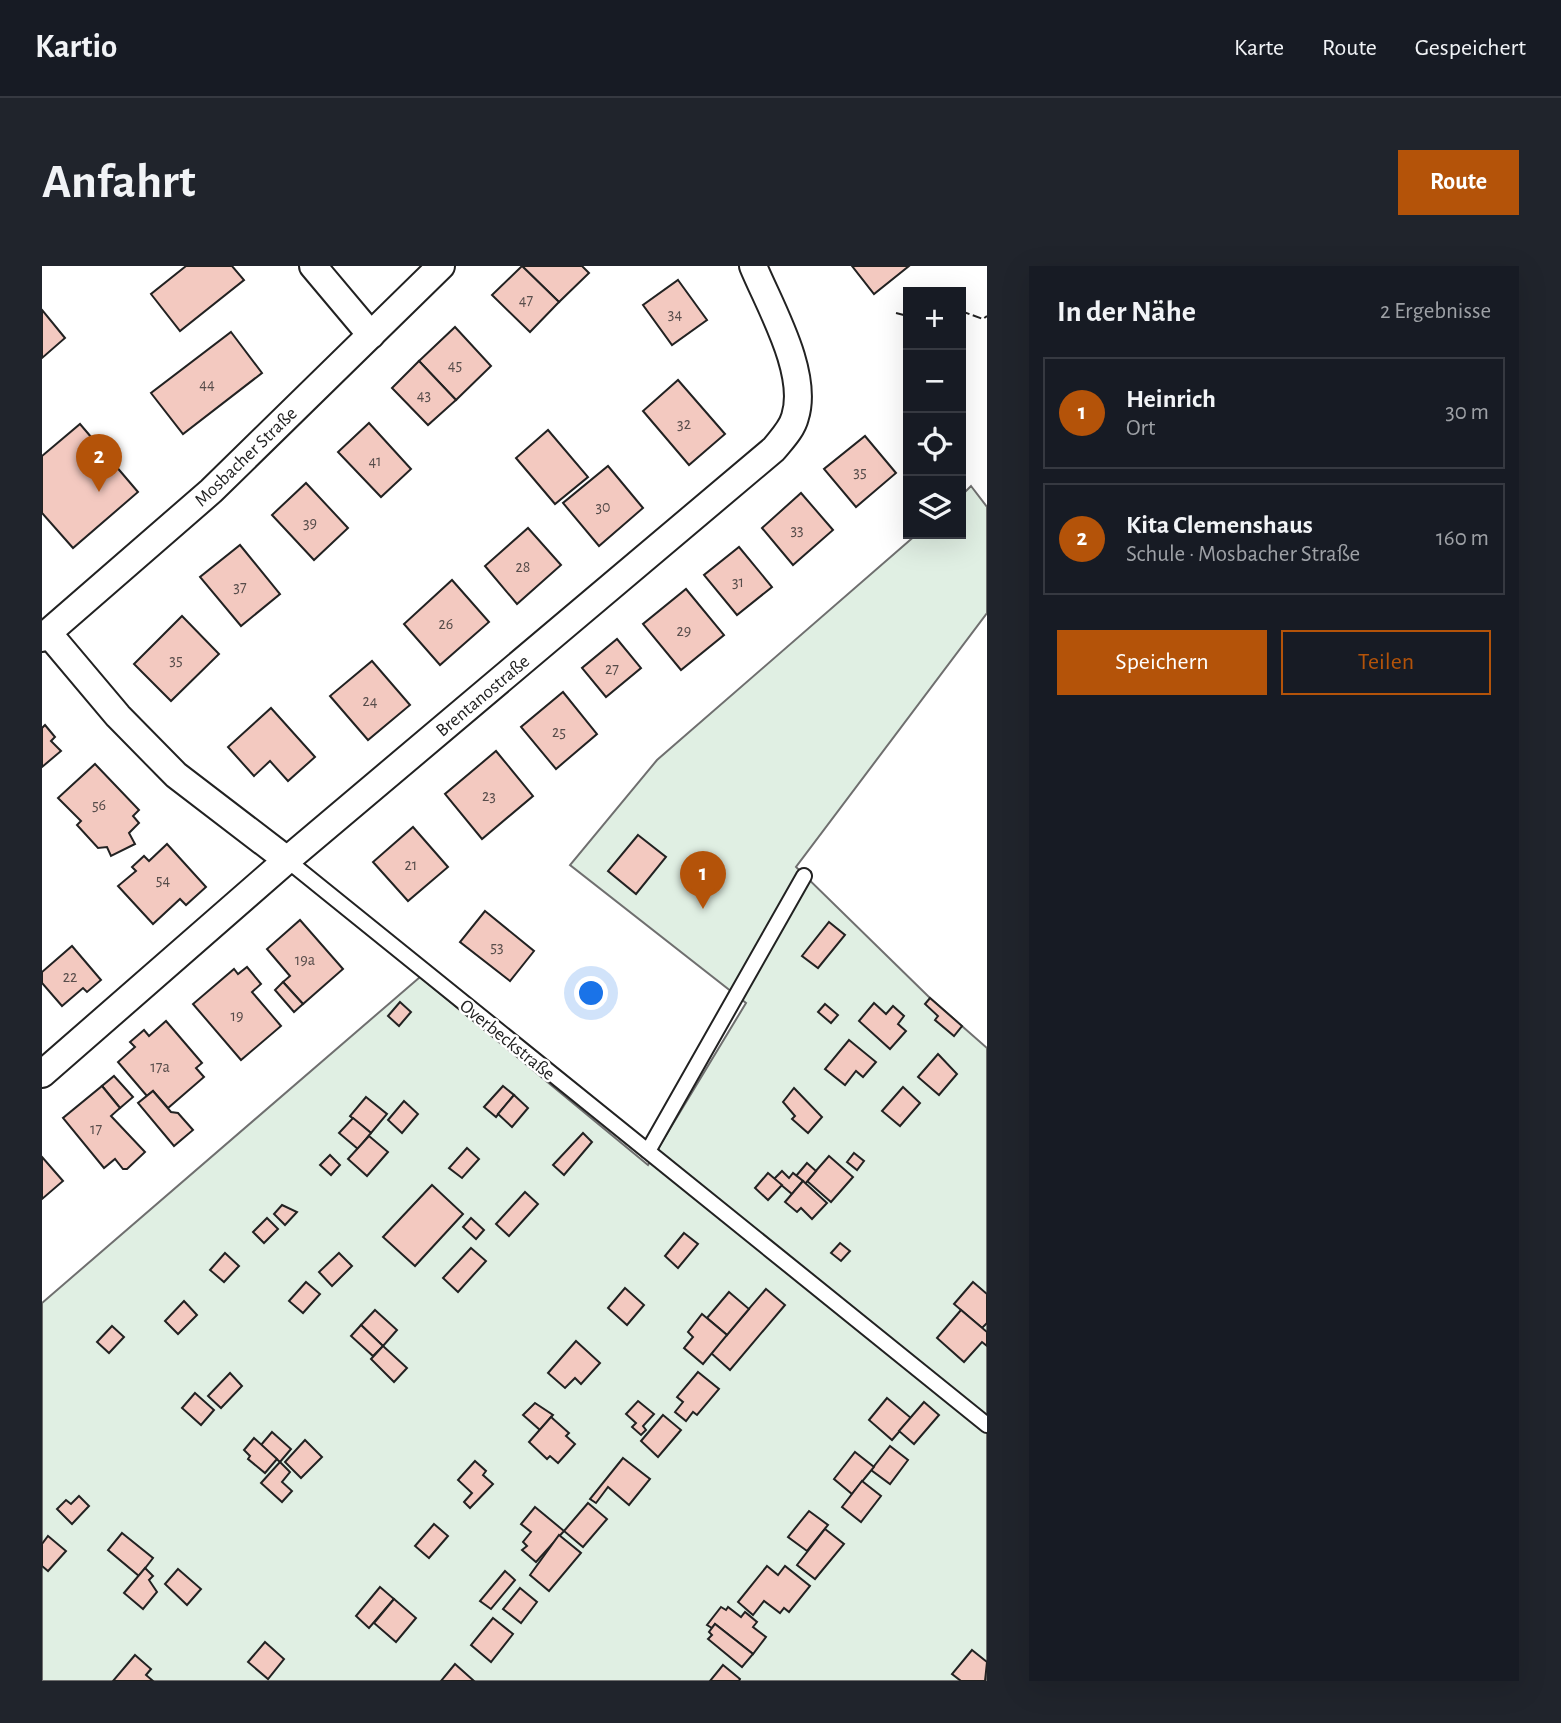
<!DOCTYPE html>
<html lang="de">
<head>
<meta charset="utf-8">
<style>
	body { margin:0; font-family:"Alegreya Sans",sans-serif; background:#20242c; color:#f1f3f6 }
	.controls { position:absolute; right:21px; top:21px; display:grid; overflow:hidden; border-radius:0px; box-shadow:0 7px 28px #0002 }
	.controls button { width:63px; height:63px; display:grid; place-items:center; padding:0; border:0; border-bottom:2px solid #363941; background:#171b24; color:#f1f3f6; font:35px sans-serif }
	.you { position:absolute; left:550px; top:728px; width:24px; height:24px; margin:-18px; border:5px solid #fff; border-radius:50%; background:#1a73e8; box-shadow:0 0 0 10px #1a73e833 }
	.badge { display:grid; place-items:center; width:46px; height:46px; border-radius:50%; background:#b45309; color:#fff; font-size:23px; font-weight:700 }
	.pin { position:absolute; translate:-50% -58px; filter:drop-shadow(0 2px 4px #0008) }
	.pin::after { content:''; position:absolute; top:37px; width:24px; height:21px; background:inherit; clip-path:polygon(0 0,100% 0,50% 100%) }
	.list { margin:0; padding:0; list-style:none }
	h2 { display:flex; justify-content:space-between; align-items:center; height:91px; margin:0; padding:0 28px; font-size:30px }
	h2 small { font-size:23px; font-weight:400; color:#9ea1a6 }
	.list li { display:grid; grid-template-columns:46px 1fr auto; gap:21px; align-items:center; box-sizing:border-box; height:112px; margin:0 14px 14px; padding:0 14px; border:2px solid #363941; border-radius:0px }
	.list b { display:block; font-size:26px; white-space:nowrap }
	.list p { margin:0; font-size:23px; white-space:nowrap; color:#9ea1a6 }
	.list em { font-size:23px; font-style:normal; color:#9ea1a6 }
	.actions { display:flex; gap:14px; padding:21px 28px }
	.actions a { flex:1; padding:16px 0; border:2px solid #b45309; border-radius:0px; text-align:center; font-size:24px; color:#b45309 }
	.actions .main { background:#b45309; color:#fff }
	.icon { flex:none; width:38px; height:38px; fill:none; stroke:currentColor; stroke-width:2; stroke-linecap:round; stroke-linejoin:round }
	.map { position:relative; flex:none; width:945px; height:1415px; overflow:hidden; border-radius:0px }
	header { display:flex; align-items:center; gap:42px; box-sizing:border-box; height:98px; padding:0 35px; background:#171b24; border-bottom:2px solid #363941 }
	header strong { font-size:33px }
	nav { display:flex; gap:38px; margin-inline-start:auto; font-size:24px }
	.intro { display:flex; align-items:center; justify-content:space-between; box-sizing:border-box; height:168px; padding:0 42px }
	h1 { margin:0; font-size:49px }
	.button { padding:18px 32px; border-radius:0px; background:#b45309; color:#fff; font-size:24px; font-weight:700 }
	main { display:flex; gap:42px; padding:0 42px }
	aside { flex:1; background:#171b24; border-radius:0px; box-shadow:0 7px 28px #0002 }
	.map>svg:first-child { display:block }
	.green { fill:#e0efe3; stroke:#6f6f6f; stroke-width:2 }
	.building { fill:#f3c9c0; stroke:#222; stroke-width:2 }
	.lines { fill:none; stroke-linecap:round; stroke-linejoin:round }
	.lane-casing { stroke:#222; stroke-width:18 }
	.street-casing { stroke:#222; stroke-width:30 }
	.lane { stroke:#fff; stroke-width:14 }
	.street { stroke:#fff; stroke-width:26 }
	.fence { stroke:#222; stroke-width:2; stroke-dasharray:9 3.5; stroke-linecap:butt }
	.labels { text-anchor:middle; stroke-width:5; stroke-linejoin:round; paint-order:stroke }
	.number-label { font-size:16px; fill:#564c4a }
	.street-label { font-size:19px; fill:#222; stroke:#fff }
</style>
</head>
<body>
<header>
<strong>Kartio</strong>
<nav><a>Karte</a><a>Route</a><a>Gespeichert</a></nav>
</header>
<div class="intro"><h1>Anfahrt</h1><a class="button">Route</a></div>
<main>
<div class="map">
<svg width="945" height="1415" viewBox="0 0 945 1415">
	<rect width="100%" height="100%" fill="#fff"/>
	<!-- green -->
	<polygon class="green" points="929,220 945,241 945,347 754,601 888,732 945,782 945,1415 0,1415 0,1037 378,711 606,899 704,737 528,599 615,494 875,268 919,268 919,230"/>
	<!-- building -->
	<g class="building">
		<polygon points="144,0 190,0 202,14 138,65 109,28"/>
		<polygon points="480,0 540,0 547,7 517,36"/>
		<polygon points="480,0 517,36 488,66 450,29"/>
		<polygon points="810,0 867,0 832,28"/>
		<polygon points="636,14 665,54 630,79 601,39"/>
		<polygon points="0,44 23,72 0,92"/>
		<polygon points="413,61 449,100 414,134 377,95"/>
		<polygon points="189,66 220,107 141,168 109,127"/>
		<polygon points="377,95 414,134 386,159 350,122"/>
		<polygon points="636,114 683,168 647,199 601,145"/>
		<polygon points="327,157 369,203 339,231 296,186"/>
		<polygon points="38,158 96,226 31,282 0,247 0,190"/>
		<polygon points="506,164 546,211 513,238 474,192"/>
		<polygon points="823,170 854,207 814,241 782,203"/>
		<polygon points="566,200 601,242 557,280 521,237"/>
		<polygon points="264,217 306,262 272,294 230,249"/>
		<polygon points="759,227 791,264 751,299 720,262"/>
		<polygon points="486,262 519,299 475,338 443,300"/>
		<polygon points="198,279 238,328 199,360 158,311"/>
		<polygon points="697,281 730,321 695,349 662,309"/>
		<polygon points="410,314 447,356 398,399 362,358"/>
		<polygon points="644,323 682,369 639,404 601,358"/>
		<polygon points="140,350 177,388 129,435 92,398"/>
		<polygon points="575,373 599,402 564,431 540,402"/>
		<polygon points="330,395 368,439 326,474 288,430"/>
		<polygon points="521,426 555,468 514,503 479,461"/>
		<polygon points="229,442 273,491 246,515 228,495 212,510 186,481"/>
		<polygon points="3,459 13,471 9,475 19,485 0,501 0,462"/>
		<polygon points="454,485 491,530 440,573 403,528"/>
		<polygon points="53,498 97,544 91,550 97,557 87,567 93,578 69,590 65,581 56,582 35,559 39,555 16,532"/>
		<polygon points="371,561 406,601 366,635 331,596"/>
		<polygon points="596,569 624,591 594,628 566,605"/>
		<polygon points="125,578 164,621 144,639 138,633 111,658 76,620 94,605 90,601 102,590 107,595"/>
		<polygon points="443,645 492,685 468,715 418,676"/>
		<polygon points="258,654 301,703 261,738 241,716 248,710 225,683"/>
		<polygon points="787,656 803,669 776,702 760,690"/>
		<polygon points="30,680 59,714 45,726 41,722 20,740 0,717 0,706"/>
		<polygon points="205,701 219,718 210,726 239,760 199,794 151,738 192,703 196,708"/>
		<polygon points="241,716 261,738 252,746 233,724"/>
		<polygon points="888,732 920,760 912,770 893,754 896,750 883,738"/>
		<polygon points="358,736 369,746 357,760 346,750"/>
		<polygon points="832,737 844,748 851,740 862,750 856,758 864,765 848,783 817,755"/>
		<polygon points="783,738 796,749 789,757 776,746"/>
		<polygon points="124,755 160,797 154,802 162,811 126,842 111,825 105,830 76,796 93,781 88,776 102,764 107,770"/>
		<polygon points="807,774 834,796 821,811 814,805 803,819 783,803"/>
		<polygon points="896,788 915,808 897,829 876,811"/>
		<polygon points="72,810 91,831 78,842 60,820"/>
		<polygon points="60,820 78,842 69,850 103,886 85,903 81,903 73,893 62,902 21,852"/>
		<polygon points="461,820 472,829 454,851 442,841"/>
		<polygon points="861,821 878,837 858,860 840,845"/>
		<polygon points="752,822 780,851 766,867 750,853 753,850 741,836"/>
		<polygon points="111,825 129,846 136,847 151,864 132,880 96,837"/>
		<polygon points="472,829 486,842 470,861 456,848"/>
		<polygon points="324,831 345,848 329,867 308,850"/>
		<polygon points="362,835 376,848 360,867 346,854"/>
		<polygon points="311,852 329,867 316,883 297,867"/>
		<polygon points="541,867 550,876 522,909 511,899"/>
		<polygon points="327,870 346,886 325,910 306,893"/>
		<polygon points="425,882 437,893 420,912 407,902"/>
		<polygon points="812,887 822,895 815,904 805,896"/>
		<polygon points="288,889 298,899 289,909 278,899"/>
		<polygon points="787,890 811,911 789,936 765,915"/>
		<polygon points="0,891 21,915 0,933"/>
		<polygon points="765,897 774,905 763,918 754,910"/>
		<polygon points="740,905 747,912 751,907 761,915 750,928 732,913"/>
		<polygon points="726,907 740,919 726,934 713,922"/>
		<polygon points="761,915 785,937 770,953 759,942 755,946 743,936"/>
		<polygon points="390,919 421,948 373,1000 341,971"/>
		<polygon points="483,926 496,938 467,970 454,958"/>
		<polygon points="240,939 255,946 243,959 232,948"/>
		<polygon points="225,952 236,963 222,977 211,966"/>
		<polygon points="429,952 442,964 434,973 421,961"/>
		<polygon points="642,967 656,978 636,1002 623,990"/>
		<polygon points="798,977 808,985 799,995 789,987"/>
		<polygon points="429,982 444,995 416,1026 401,1012"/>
		<polygon points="183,987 197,1000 182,1016 168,1004"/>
		<polygon points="297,987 310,1000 290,1020 277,1006"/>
		<polygon points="264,1016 278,1028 261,1047 247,1035"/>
		<polygon points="931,1016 945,1028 945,1057 940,1062 912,1038"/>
		<polygon points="583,1022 602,1039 585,1059 566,1042"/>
		<polygon points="724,1023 743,1039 688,1104 669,1087"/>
		<polygon points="687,1026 707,1043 685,1069 665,1052"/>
		<polygon points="142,1035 155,1049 136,1068 123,1055"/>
		<polygon points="333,1044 355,1064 341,1080 319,1059"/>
		<polygon points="919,1044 945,1066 945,1080 940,1076 922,1096 895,1072"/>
		<polygon points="660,1048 685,1069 661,1098 642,1082 651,1071 646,1066"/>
		<polygon points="319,1059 341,1080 331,1090 309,1070"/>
		<polygon points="70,1060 82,1071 67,1087 55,1076"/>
		<polygon points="534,1075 558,1097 539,1118 533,1112 523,1122 506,1107"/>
		<polygon points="341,1080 365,1102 352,1116 329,1093"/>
		<polygon points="656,1106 677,1123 655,1149 651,1146 644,1155 633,1146 641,1136 635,1131"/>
		<polygon points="188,1107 200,1120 179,1142 166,1130"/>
		<polygon points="153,1127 172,1144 159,1159 140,1142"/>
		<polygon points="845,1132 869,1152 850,1174 827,1154"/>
		<polygon points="596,1135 612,1148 601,1160 604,1164 599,1169 590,1161 594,1157 584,1148"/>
		<polygon points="882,1136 897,1149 872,1178 857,1165"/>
		<polygon points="493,1137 511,1149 498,1164 481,1149"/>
		<polygon points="621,1149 639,1164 616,1191 599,1175"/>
		<polygon points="509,1151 527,1167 524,1170 533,1178 516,1197 508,1190 505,1193 487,1176"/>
		<polygon points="230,1166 249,1183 238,1196 219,1179"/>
		<polygon points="212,1172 235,1193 223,1207 206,1193 208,1190 202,1184"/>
		<polygon points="263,1174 280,1191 259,1212 243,1196"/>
		<polygon points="848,1180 866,1194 848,1218 829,1204"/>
		<polygon points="813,1186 832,1201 810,1228 792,1213"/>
		<polygon points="581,1192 608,1213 587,1239 566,1221 554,1237 548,1233"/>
		<polygon points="433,1195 444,1205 441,1209 451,1218 428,1242 422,1236 430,1227 416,1214"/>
		<polygon points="238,1196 248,1206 240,1216 250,1225 240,1236 219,1217"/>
		<polygon points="820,1215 839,1230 819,1256 800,1241"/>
		<polygon points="37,1230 47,1240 30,1258 15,1243 24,1234 29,1238"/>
		<polygon points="546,1237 565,1253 541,1281 522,1265"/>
		<polygon points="493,1241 522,1265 494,1296 480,1284 485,1280 481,1276 489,1266 479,1258"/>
		<polygon points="767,1245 786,1259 765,1285 746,1271"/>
		<polygon points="392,1258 406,1270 387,1292 373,1280"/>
		<polygon points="783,1263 802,1278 773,1313 755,1299"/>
		<polygon points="80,1267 111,1292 97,1310 66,1284"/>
		<polygon points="517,1269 539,1287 507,1325 488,1309"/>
		<polygon points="6,1270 24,1285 6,1305 0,1300 0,1278"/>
		<polygon points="725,1300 736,1309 743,1300 768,1320 747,1346 742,1342 738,1347 722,1335 711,1349 696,1336"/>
		<polygon points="103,1302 111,1310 107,1314 115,1326 101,1343 82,1327"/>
		<polygon points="136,1303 159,1323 145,1339 123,1318"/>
		<polygon points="463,1305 473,1314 449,1343 438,1335"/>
		<polygon points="338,1321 352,1333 327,1362 314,1350"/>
		<polygon points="478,1322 495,1336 479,1357 461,1343"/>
		<polygon points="352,1333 374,1352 354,1376 332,1357"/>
		<polygon points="679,1341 684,1344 686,1341 699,1351 703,1346 715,1356 711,1361 724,1371 711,1388 673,1358 670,1362 665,1359"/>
		<polygon points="451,1352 471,1368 449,1396 429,1379"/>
		<polygon points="673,1358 711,1388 700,1401 666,1373 670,1369 667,1366"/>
		<polygon points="223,1376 242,1393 226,1413 206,1396"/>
		<polygon points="930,1384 945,1396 943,1415 919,1415 910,1408"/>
		<polygon points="93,1389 109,1403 104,1409 111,1415 71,1415"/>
		<polygon points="413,1398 432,1415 399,1415"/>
		<polygon points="681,1399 698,1413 697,1415 668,1415"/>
	</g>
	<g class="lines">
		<defs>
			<g id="lane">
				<polyline points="245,594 945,1159"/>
				<polyline points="606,885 762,610"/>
			</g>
			<g id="street">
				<polyline points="271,0 329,69"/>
				<polyline points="6,367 76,450 134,509 245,594"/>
				<polyline points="0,372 169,225 399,0"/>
				<path d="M 0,808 L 245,594 L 732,183 C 740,173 750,163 753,151 C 767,107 728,41 711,0"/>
			</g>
		</defs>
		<!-- lane casing -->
		<use href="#lane" class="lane-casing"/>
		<!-- street casing -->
		<use href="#street" class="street-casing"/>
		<!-- lane -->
		<use href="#lane" class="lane"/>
		<!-- street -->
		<use href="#street" class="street"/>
		<!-- fence -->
		<g class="fence">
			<polyline points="919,45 941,53 945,50"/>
			<polyline points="854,47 866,50"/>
		</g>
	</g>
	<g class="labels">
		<!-- number labels -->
		<g class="number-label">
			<text x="484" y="39">47</text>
			<text x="633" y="53">34</text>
			<text x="413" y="104">45</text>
			<text x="165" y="123">44</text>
			<text x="382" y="134">43</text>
			<text x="642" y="163">32</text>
			<text x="333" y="200">41</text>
			<text x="818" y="211">35</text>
			<text x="561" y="246">30</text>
			<text x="268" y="262">39</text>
			<text x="755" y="269">33</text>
			<text x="481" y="306">28</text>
			<text x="696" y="321">31</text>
			<text x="198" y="326">37</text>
			<text x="404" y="363">26</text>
			<text x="642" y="370">29</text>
			<text x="134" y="399">35</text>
			<text x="570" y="408">27</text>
			<text x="328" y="440">24</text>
			<text x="517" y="471">25</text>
			<text x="447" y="535">23</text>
			<text x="57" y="544">56</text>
			<text x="369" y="604">21</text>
			<text x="121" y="619">54</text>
			<text x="455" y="686">53</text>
			<text x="263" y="699">19a</text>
			<text x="28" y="716">22</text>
			<text x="195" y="755">19</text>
			<text x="118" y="806">17a</text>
			<text x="54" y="868">17</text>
		</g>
		<!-- street labels -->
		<g class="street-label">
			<text transform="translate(203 190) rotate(-44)" y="7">Mosbacher Straße</text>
			<text transform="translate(440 429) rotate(-40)" y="7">Brentanostraße</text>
			<text transform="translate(466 773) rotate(39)" y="7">Overbeckstraße</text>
		</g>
	</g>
</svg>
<div class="controls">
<button>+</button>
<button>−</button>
<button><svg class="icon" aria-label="locate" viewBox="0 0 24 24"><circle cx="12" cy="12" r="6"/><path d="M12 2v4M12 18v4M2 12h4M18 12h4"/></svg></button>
<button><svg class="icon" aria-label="layers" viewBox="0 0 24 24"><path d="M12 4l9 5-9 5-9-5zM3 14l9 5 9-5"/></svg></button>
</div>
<div class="you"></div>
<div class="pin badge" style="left:661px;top:643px">1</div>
<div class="pin badge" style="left:57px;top:226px">2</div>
</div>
<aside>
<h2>In der Nähe<small>2 Ergebnisse</small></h2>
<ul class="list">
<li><span class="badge">1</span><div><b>Heinrich</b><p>Ort</p></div><em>30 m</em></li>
<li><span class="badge">2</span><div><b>Kita Clemenshaus</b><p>Schule · Mosbacher Straße</p></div><em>160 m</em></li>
</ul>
<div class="actions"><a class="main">Speichern</a><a>Teilen</a></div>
</aside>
</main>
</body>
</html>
